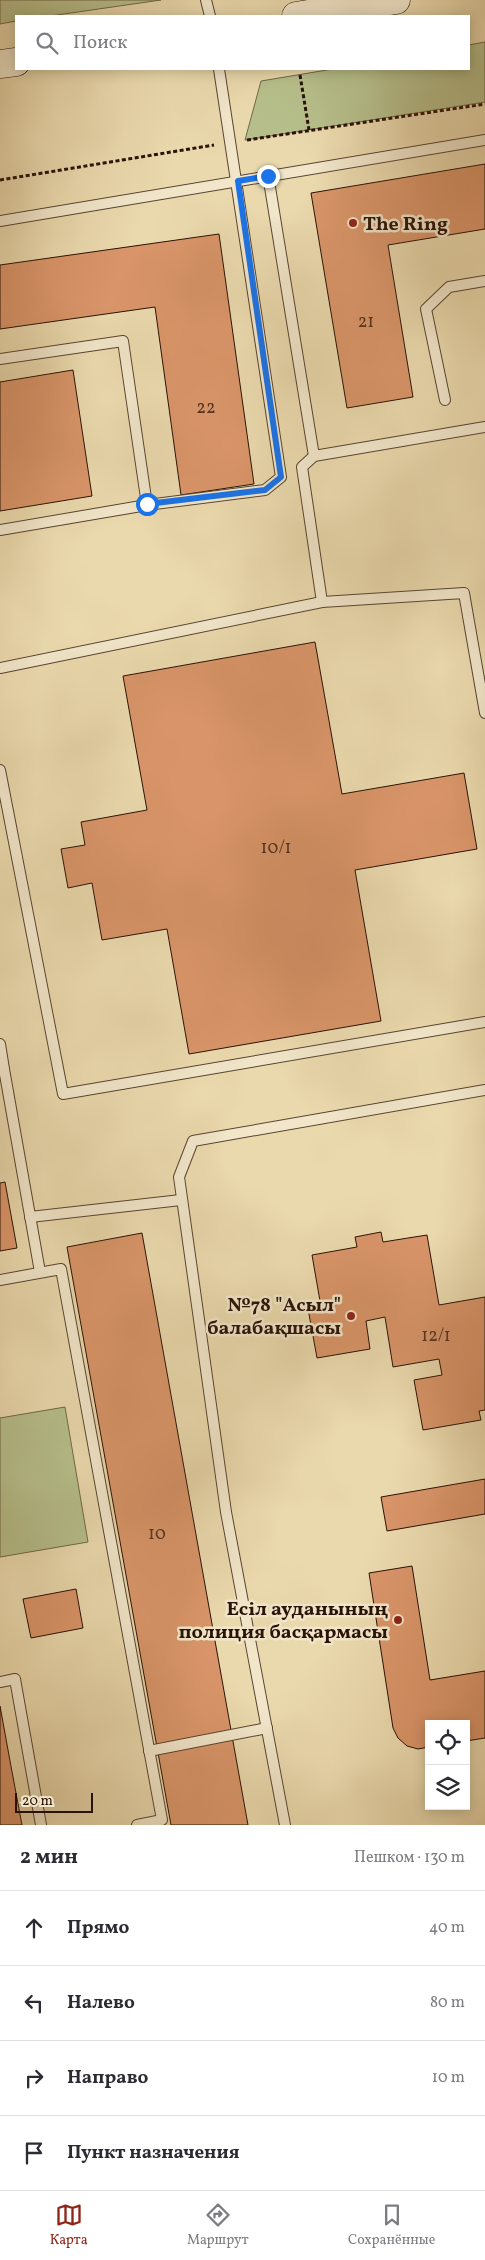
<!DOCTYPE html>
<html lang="ru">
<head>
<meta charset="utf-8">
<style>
	body { margin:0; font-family:Vollkorn,serif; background:#f7f7f7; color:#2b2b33 }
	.controls { position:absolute; right:15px; bottom:15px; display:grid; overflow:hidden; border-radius:0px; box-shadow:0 2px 12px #0003 }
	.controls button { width:45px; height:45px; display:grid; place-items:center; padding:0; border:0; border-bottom:1px solid #e1e1e2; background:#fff; color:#2b2b33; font:25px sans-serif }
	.scale { position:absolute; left:15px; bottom:12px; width:78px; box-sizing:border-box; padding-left:5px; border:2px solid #291206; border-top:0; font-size:14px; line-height:18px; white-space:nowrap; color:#291206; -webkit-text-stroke:4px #f1e6ca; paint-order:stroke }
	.stop { position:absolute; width:15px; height:15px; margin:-11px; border:4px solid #1a73e8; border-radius:50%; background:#fff }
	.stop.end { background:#1a73e8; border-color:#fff; box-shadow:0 1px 5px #0008 }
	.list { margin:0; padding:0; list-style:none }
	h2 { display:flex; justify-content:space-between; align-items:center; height:65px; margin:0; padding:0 20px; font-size:21px }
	h2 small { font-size:16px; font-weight:400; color:#7c7c81 }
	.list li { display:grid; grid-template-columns:32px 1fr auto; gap:15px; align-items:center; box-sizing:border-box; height:75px; padding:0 20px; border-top:1px solid #e1e1e2 }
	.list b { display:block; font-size:19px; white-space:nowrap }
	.list em { font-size:16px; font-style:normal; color:#7c7c81 }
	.icon { flex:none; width:28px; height:28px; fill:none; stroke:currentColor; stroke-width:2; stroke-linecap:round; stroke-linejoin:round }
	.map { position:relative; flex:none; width:485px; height:1825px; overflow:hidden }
	.search { position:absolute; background:#fff; box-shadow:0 2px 12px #0003; left:15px; right:15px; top:15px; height:55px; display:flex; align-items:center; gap:12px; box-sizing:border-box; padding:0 18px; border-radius:0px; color:#7c7c81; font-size:19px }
	.sheet { height:365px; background:#fff }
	nav { display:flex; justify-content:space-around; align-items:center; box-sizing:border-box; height:70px; border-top:1px solid #e1e1e2; background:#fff; font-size:14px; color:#7c7c81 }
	nav a { display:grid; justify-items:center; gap:2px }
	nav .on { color:#8f2418 }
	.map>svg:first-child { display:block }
	.green { fill:#b6bf8b; stroke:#706848 }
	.building { fill:#d99569; stroke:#291206 }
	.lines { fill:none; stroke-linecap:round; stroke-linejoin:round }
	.lane-casing { stroke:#594430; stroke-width:12 }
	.secondary-casing { stroke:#291206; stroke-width:29 }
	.path { stroke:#291206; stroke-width:3; stroke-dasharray:4 2.5; stroke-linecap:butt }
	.lane { stroke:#f1e6ca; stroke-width:10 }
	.secondary { stroke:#f1e6ca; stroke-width:28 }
	.route { stroke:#1a73e8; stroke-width:6 }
	.poi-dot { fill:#8f2418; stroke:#f1e6ca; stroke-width:2 }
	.labels { text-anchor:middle; stroke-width:5; stroke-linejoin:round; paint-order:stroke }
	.number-label { font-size:18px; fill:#55331f }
	.poi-label { font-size:20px; font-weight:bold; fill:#291206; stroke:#f1e6ca; text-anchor:end }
</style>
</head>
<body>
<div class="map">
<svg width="485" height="1825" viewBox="0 0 485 1825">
	<rect width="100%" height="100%" fill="#ead9ad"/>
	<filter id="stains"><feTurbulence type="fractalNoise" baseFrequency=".004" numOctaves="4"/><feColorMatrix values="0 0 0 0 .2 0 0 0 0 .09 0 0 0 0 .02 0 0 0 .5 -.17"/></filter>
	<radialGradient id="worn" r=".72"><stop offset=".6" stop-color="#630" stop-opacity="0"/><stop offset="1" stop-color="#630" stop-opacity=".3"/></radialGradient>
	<!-- green -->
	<g class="green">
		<polygon points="0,0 161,0 50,16 16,16 16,21 0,24"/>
		<polygon points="485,42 485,102 245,140 261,81 333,69 469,69 469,45"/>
		<polygon points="65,1407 88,1542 0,1557 0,1418"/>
	</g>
	<!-- building -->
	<g class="building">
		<polygon points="485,164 485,229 388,245 413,397 347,408 311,193"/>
		<polygon points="219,234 254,484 181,495 155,307 0,329 0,265"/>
		<polygon points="73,370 92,496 0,511 0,382"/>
		<polygon points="315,642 342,794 464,773 477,849 355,870 381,1021 189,1054 167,929 102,940 92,883 68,888 61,849 85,845 81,822 147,810 123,676"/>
		<polygon points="5,1182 17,1248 0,1251 0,1183"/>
		<polygon points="381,1232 383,1242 427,1235 439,1305 485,1297 485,1410 479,1411 481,1420 423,1430 414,1380 442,1375 439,1359 393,1367 385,1317 366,1321 370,1349 317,1358 307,1303 320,1301 312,1255 357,1247 355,1237"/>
		<polygon points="142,1233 248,1825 171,1825 67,1247"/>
		<polygon points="485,1479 485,1514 387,1531 381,1497"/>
		<polygon points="412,1566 430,1680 485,1671 485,1738 466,1741 466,1724 429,1724 429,1747 418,1749 407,1746 398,1738 393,1728 369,1573"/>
		<polygon points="76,1589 83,1628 31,1638 23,1599"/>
		<polygon points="0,1706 10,1761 22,1825 0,1825"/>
	</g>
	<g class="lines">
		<defs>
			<g id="lane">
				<polyline points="206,0 210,16"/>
				<polyline points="268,175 314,456"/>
				<polyline points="0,221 485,140"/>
				<polyline points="0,359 123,341 147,505"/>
				<polyline points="445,400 426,309 449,287 485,281"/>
				<polyline points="0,530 147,505 265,490 281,477 219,69"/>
				<polyline points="322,602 302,467 314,456 485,427"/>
				<polyline points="0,668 322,602 464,593 485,713"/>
				<polyline points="0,770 63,1094 485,1022"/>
				<polyline points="0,1044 4,1069 0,1069"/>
				<polyline points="4,1069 40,1272"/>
				<polyline points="30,1217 181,1200"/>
				<polyline points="0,1280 61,1269 162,1820 137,1825"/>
				<polyline points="0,1682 15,1679 41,1825"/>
				<polyline points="149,1751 267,1728"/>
				<polyline points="285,1825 226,1512 179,1177 193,1141 485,1090"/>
			</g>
			<g id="secondary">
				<polyline points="296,16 396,0"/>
				<polyline points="0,64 16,62"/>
			</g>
		</defs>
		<!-- lane casing -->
		<use href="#lane" class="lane-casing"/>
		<!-- secondary casing -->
		<use href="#secondary" class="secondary-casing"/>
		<!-- path -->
		<g class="path">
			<polyline points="300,75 309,130"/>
			<polyline points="247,140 485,104"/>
			<polyline points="0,180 214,145"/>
		</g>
		<!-- lane -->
		<use href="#lane" class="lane"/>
		<!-- secondary -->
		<use href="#secondary" class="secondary"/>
	</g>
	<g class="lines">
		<!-- route -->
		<polyline class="route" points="147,504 265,490 281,477 238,181 268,176"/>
	</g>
	<!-- markers -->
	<g class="poi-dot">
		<circle cx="353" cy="223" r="5"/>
		<circle cx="351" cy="1316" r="5"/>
		<circle cx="398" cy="1620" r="5"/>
	</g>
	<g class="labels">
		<!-- number labels -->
		<g class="number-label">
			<text x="366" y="327">21</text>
			<text x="206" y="413">22</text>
			<text x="276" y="853">10/1</text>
			<text x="436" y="1341">12/1</text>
			<text x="157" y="1539">10</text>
		</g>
		<!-- poi labels -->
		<g class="poi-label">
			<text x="363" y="230" text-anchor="start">The Ring</text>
			<text x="341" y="1311">№78 "Асыл"<tspan x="341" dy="23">балабақшасы</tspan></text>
			<text x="388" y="1615">Есіл ауданының<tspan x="388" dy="23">полиция басқармасы</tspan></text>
		</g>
	</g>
	<rect width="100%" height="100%" filter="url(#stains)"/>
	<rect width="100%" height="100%" fill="url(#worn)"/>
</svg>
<div class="controls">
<button><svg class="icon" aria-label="locate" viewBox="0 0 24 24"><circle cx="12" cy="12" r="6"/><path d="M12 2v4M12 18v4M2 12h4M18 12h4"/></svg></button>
<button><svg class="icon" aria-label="layers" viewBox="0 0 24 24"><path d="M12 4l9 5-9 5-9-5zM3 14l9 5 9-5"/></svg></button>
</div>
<div class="scale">20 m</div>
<div class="stop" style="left:147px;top:504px"></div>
<div class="stop end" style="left:268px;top:176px"></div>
<div class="search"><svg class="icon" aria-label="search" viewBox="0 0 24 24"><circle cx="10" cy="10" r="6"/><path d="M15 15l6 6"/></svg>Поиск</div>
</div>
<section class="sheet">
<h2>2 мин<small>Пешком · 130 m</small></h2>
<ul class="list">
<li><svg class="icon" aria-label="ahead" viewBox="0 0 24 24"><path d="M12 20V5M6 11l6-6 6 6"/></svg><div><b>Прямо</b></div><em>40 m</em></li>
<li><svg class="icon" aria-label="left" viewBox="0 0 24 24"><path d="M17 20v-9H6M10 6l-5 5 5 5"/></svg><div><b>Налево</b></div><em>80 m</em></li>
<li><svg class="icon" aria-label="right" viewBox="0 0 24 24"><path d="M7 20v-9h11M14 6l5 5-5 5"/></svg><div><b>Направо</b></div><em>10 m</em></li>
<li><svg class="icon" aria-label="arrive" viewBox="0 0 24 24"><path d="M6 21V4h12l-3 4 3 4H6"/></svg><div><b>Пункт назначения</b></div></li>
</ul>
</section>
<nav>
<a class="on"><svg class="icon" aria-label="map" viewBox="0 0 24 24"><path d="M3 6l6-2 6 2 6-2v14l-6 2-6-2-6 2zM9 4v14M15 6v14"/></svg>Карта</a>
<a><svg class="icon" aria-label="directions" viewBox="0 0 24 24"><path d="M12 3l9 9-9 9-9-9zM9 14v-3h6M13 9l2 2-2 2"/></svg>Маршрут</a>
<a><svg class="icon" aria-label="saved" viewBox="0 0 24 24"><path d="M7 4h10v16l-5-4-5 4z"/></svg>Сохранённые</a>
</nav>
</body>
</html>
